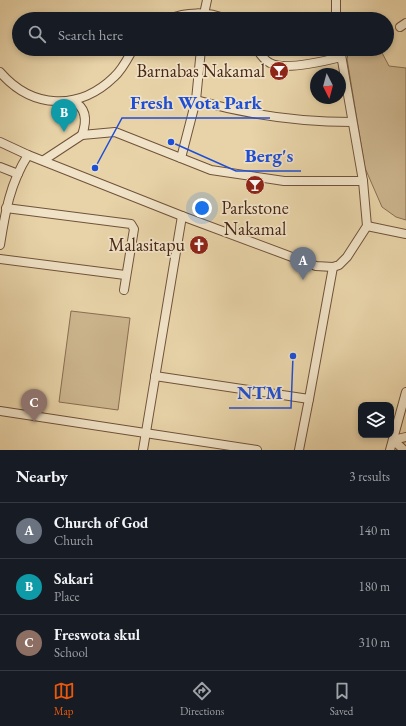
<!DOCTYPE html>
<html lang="en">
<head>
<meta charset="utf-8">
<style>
	body { margin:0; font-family:"EB Garamond",serif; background:#242831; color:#f1f3f6 }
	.controls { position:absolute; right:12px; bottom:12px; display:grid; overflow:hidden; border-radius:8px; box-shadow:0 2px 6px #0003 }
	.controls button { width:36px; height:36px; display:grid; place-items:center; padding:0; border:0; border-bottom:1px solid #363941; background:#171b24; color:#f1f3f6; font:20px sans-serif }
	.compass { position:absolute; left:310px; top:68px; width:36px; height:36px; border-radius:50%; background:#171b24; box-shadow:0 2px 6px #0003; rotate:174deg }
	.you { position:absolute; left:202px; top:208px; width:14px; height:14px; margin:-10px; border:3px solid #fff; border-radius:50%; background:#1a73e8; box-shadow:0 0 0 6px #1a73e833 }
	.badge { display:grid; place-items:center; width:26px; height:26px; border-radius:50%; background:#ea580c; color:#fff; font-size:13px; font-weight:700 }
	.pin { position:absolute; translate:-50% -33px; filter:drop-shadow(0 1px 2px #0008) }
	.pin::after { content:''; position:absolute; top:21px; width:14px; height:12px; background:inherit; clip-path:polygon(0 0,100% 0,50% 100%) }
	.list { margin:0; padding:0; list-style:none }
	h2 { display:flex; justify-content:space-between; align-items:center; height:52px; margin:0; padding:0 16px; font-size:17px }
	h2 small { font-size:13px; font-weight:400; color:#9ea1a6 }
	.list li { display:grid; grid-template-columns:26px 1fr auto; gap:12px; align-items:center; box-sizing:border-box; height:56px; padding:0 16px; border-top:1px solid #363941 }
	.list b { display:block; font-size:15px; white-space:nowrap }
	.list p { margin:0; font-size:13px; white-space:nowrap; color:#9ea1a6 }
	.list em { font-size:13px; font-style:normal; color:#9ea1a6 }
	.icon { flex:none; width:22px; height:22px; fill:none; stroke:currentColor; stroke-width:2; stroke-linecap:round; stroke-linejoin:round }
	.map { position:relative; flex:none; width:406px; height:450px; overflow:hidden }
	.search { position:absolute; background:#171b24; box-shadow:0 2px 6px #0003; left:12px; right:12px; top:12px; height:44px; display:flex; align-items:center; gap:10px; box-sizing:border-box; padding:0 14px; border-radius:22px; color:#9ea1a6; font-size:15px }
	.sheet { height:220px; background:#171b24 }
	nav { display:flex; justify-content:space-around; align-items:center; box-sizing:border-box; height:56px; border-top:1px solid #363941; background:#171b24; font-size:11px; color:#9ea1a6 }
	nav a { display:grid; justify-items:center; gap:2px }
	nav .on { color:#ea580c }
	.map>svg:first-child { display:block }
	.green { fill:#cdb68f; stroke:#8a6e53 }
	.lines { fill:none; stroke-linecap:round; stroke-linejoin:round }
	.minor-casing { stroke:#70523b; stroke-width:10 }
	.minor { stroke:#f0e2c6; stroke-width:8 }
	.labels { text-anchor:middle; stroke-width:3.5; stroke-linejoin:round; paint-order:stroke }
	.poi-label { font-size:18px; fill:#482717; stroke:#f0e2c6; text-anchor:end }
	.leader { fill:none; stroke:#1d4ed8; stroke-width:1.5 }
	.callout-dot { fill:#1d4ed8; stroke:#f0e2c6; stroke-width:1.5 }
	.callout-label { font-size:19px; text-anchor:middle; font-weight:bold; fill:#1d4ed8; stroke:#f0e2c6; stroke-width:3.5; stroke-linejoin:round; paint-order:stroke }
</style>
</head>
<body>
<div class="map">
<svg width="406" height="450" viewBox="0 0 406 450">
	<rect width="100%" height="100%" fill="#e8d3a8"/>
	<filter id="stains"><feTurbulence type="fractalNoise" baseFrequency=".005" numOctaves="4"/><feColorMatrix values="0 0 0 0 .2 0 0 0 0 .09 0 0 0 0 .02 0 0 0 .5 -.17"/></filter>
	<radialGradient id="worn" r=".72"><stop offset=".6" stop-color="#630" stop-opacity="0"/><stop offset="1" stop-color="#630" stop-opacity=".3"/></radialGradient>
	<!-- green -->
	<g class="green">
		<polygon points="349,49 380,49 389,66 406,68 406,220 396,217 382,207 365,168 347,59"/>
		<polygon points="71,311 130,318 118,410 59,402"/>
	</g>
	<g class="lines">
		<defs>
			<g id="minor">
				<path d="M 169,19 C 185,12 208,11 225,19"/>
				<polyline points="203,19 207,0"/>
				<polyline points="336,19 336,0"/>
				<polyline points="400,27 406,23"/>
				<path d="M 257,49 C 260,54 264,60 270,63 C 284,71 325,61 341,57"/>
				<path d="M 0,72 C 32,109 79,111 114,77 C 122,70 128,58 133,49"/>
				<polyline points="196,100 201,49"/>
				<path d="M 73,101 C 87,108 87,121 82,135"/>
				<polyline points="0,142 28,155 182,216 316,266 333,267 339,265 347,257 367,226 363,181 340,49"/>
				<path d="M 181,158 L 196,100 C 248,115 298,122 352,122"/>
				<polyline points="44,160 82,135 115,132 211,170 284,181 363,181"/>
				<polyline points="0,167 18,174"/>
				<polyline points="6,208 131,224 134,229 124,290"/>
				<polyline points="367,226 406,234"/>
				<path d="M 0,245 C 5,213 10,183 28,155"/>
				<polyline points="0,259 125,275"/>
				<polyline points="155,376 309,399 299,450"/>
				<polyline points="309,399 333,267"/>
				<polyline points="0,411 257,450"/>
				<polyline points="393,440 404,450"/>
				<polyline points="393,440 406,437"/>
				<polyline points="143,450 182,216"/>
				<polyline points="390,450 406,392"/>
			</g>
		</defs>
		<!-- minor casing -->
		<use href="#minor" class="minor-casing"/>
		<!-- minor -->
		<use href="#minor" class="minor"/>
	</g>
	<!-- icons -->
	<defs>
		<symbol id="bar-disc" viewBox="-11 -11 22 22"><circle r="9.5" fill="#8f2418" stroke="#f0e2c6"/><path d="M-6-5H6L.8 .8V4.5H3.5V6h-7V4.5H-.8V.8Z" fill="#fff"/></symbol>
		<symbol id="church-disc" viewBox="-11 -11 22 22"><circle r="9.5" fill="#8f2418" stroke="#f0e2c6"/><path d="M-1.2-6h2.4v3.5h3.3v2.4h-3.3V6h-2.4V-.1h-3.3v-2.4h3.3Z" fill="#fff"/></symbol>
	</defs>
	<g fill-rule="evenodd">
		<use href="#bar-disc" x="268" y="60" width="22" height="22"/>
		<use href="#bar-disc" x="244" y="174" width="22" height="22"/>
		<use href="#church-disc" x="188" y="234" width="22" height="22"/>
	</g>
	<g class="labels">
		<!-- poi labels -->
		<g class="poi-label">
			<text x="265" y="77">Barnabas Nakamal</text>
			<text x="255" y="214" text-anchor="middle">Parkstone<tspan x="255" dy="21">Nakamal</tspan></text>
			<text x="185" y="251">Malasitapu</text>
		</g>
	</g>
	<!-- callouts -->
	<path class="leader" d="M95 168L122 118H270M171 142L236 171H301M293 356L291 408H229"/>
	<g class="callout-dot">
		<circle cx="95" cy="168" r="4"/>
		<circle cx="171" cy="142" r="4"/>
		<circle cx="293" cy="356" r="4"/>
	</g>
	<g class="callout-label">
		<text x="196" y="109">Fresh Wota Park</text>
		<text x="269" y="162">Berg's</text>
		<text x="260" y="399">NTM</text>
	</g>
	<rect width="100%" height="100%" filter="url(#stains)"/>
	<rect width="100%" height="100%" fill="url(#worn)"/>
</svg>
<div class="controls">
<button><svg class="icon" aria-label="layers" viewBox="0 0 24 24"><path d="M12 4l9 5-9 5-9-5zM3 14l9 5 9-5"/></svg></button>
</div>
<svg class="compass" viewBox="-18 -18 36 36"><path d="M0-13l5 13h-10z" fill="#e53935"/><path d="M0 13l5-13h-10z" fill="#9ea1a6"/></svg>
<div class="you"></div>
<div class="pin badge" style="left:303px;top:280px;background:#6b7280">A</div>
<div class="pin badge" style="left:64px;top:132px;background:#0f9aa8">B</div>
<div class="pin badge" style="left:34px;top:422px;background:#8d6e63">C</div>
<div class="search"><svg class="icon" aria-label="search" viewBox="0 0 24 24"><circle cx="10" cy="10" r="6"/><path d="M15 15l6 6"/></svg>Search here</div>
</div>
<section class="sheet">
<h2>Nearby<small>3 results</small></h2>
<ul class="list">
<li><span class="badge" style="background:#6b7280">A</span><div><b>Church of God</b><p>Church</p></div><em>140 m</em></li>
<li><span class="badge" style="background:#0f9aa8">B</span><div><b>Sakari</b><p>Place</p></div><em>180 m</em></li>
<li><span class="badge" style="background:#8d6e63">C</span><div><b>Freswota skul</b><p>School</p></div><em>310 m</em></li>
</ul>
</section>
<nav>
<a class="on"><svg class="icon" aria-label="map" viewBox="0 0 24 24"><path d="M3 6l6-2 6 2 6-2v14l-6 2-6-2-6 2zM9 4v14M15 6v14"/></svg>Map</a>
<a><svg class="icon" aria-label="directions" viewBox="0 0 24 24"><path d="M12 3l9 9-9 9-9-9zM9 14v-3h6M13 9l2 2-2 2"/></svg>Directions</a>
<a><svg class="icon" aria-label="saved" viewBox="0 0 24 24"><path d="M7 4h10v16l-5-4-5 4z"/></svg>Saved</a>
</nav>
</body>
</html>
